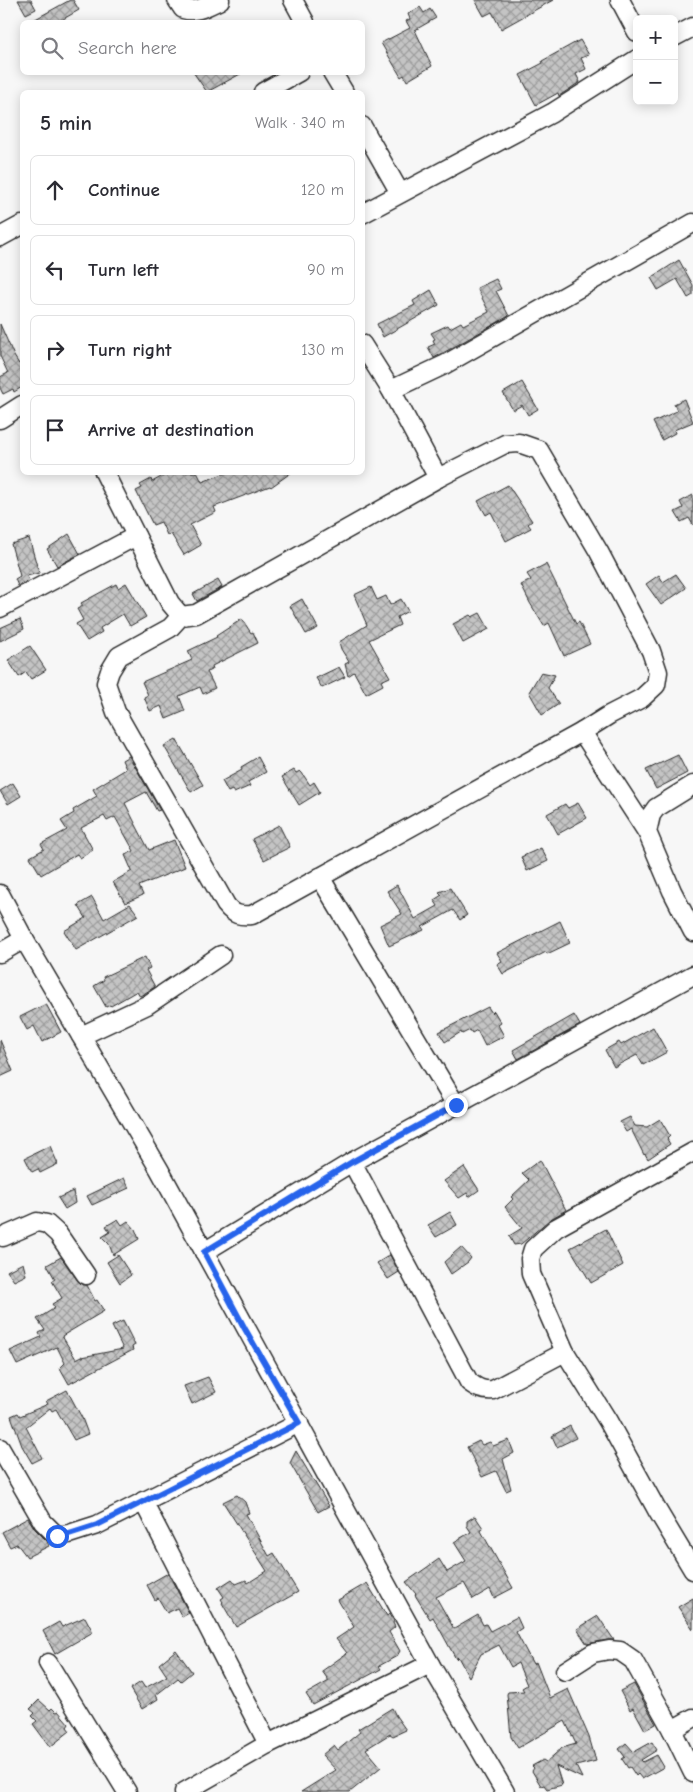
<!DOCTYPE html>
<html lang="en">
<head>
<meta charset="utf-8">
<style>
	body { margin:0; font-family:"Comic Neue",sans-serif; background:#f7f7f7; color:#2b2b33 }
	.controls { position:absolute; right:15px; top:15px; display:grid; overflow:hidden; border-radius:8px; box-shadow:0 2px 12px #0003 }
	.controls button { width:45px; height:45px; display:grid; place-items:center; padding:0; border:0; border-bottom:1px solid #e1e1e2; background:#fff; color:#2b2b33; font:25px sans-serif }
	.stop { position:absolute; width:15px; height:15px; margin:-11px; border:4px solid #2563eb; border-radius:50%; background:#fff }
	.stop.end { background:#2563eb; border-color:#fff; box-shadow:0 1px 5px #0008 }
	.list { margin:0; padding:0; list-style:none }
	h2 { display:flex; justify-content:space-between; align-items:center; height:65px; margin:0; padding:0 20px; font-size:21px }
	h2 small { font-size:16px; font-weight:400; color:#7c7c81 }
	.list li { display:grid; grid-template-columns:32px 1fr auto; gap:15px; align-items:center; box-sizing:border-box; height:70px; margin:0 10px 10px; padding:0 10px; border:1px solid #e1e1e2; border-radius:8px }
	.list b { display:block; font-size:19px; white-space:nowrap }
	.list em { font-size:16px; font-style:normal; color:#7c7c81 }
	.icon { flex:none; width:28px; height:28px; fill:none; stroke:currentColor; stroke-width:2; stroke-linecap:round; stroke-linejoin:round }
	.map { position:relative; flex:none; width:693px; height:1792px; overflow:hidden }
	.search { position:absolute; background:#fff; box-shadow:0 2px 12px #0003; left:20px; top:20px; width:345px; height:55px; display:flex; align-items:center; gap:12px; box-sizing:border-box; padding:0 18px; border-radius:8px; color:#7c7c81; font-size:19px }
	.panel { position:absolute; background:#fff; box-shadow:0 2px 12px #0003; left:20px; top:90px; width:345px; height:385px; border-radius:8px }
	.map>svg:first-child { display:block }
	.building { fill:url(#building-cross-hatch); stroke:#2b2b2b }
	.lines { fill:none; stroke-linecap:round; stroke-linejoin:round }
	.minor-casing { stroke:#2b2b2b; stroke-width:21 }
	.minor { stroke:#fff; stroke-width:18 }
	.route { stroke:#2563eb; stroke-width:6 }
</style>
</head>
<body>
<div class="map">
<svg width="693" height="1792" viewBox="0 0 693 1792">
	<defs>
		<pattern id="building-cross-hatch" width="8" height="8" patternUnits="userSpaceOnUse" patternTransform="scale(1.25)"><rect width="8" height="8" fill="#c4c4c4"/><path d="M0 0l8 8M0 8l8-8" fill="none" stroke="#9f9f9f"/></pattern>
	</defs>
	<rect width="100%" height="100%" fill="#f7f7f7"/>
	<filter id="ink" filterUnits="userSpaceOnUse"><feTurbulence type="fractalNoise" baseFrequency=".02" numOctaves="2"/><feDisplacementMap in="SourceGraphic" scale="10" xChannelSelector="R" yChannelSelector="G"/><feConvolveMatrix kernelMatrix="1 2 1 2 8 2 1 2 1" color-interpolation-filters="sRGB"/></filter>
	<g filter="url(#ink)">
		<!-- building -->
		<g class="building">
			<polygon points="18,0 31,0 36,9 26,14"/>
			<polygon points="70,0 73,0 79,10 58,22 30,22"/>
			<polygon points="475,0 553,0 501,29 492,12 484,16"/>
			<polygon points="420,7 424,13 430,9 436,18 415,30 432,66 407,81 404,75 401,77 381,43 410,28 406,21 410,19 408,14"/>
			<polygon points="580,40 589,55 581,58 586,69 576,74 580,82 559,96 558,93 536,105 520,75 543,63 542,61"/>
			<polygon points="193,72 244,72 207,92"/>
			<polygon points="679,260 693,285 693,295 688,298 677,279 658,290 651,278"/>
			<polygon points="496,279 501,289 496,291 509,316 434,358 428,347 435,344 433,340 435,339 431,333 448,325 450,328 461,322 463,325 489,312 477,288"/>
			<polygon points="431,290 439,305 383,337 377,324 415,305 413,301"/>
			<polygon points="0,324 14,356 19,364 22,362 22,387 14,392 13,389 3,394 0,388 0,377 8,373 0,356"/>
			<polygon points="522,382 538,409 528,415 522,405 513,410 503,393"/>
			<polygon points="684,399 693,422 674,430 675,433 662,440 653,422 677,411 674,404"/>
			<polygon points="170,472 197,472 202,482 228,472 292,472 271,487 270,486 214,507 216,512 190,525 201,545 184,555 171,534 167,535 161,522 153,525 136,491 142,488 140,485 151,479 152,482"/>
			<polygon points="508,485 532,521 528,524 531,528 506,541 491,512 486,515 478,501"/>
			<polygon points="693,495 693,525 689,518 681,522 675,512 683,508 680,502"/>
			<polygon points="69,534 80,554 57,566 47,549"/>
			<polygon points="29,538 39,573 27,576 29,581 18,586 15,579 20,576 11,544"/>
			<polygon points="546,564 576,624 579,622 590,644 564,656 549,623 544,626 530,603 521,585 531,580 527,574"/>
			<polygon points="676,574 686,588 661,605 646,584 659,575 663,582"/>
			<polygon points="218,580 222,587 197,601 193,594"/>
			<polygon points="126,583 146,617 130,626 123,614 100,628 102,632 87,641 76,624 83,620 77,609 83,606 81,603 116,584 118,588"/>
			<polygon points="371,587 377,600 386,596 390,605 401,599 408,611 397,617 400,625 369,640 390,677 381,681 383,685 366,694 354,672 348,676 345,664 349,662 341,649 339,642 367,625 354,595"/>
			<polygon points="302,599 318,628 306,634 290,606"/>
			<polygon points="480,613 489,629 463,643 453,624 470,615 472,617"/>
			<polygon points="20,619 24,629 0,641 0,628"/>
			<polygon points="242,619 251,633 253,632 258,643 212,666 213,669 207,672 215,688 203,694 200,687 179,696 185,711 166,719 161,706 150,711 144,697 148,695 142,682 192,660 188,651 217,637 216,636"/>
			<polygon points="30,646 46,670 31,679 26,672 19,677 8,660"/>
			<polygon points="339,667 345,677 322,688 316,678"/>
			<polygon points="541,672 555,675 548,688 559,704 542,715 529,692"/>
			<polygon points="176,739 203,785 191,792 164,746"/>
			<polygon points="678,755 687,773 656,789 646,770"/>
			<polygon points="129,756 160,810 157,811 146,792 125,803 136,825 149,850 174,840 185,867 139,886 143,895 125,903 113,882 132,871 125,855 134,851 115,817 107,821 104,816 81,828 93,850 80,858 77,854 41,875 30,857 44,849 41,844 67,830 61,821 74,813 73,810 97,796 93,789 126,769 122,760"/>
			<polygon points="258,757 266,772 248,782 250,786 234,793 232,790 228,792 222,781 242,770 241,767"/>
			<polygon points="294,770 296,773 300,771 302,773 310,785 314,782 320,792 299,805 282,777"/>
			<polygon points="13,783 21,796 8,804 0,791"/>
			<polygon points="578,803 587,818 558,834 547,814 565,804 568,808"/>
			<polygon points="279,825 290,847 264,860 252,839"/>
			<polygon points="541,848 548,861 527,871 521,857"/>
			<polygon points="397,885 415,919 438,906 434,900 442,895 439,892 450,888 467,915 460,920 453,910 422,927 424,930 389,946 380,925 402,914 387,891"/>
			<polygon points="92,897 104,919 130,904 138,915 76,950 64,931 86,918 78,905"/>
			<polygon points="560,921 570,943 547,954 546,952 503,974 497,964 502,961 497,953"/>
			<polygon points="145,957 150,968 146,970 155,987 140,996 137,991 111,1006 110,1005 106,1007 94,986 104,980 103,977"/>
			<polygon points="46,1004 61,1032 42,1042 34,1026 27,1030 20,1017"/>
			<polygon points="488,1007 492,1013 494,1011 501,1023 498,1025 504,1036 485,1046 477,1030 472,1033 470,1030 462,1034 461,1032 445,1042 439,1032"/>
			<polygon points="574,1015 580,1025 518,1059 513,1050"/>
			<polygon points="653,1027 667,1052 643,1065 637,1055 614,1067 605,1050 619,1042 621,1045"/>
			<polygon points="0,1040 13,1071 0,1077"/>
			<polygon points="630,1117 635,1126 647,1127 660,1119 670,1136 667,1139 670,1144 648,1159 645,1154 644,1155 631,1129 626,1132 620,1122"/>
			<polygon points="50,1146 58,1164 40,1173 38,1169 32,1172 25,1158"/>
			<polygon points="540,1160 566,1210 549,1220 521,1244 514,1245 509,1236 522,1228 505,1207 513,1199 511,1197 529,1180 522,1173"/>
			<polygon points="464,1167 479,1190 469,1197 467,1193 459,1198 444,1181"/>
			<polygon points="124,1178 129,1188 92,1205 87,1196"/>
			<polygon points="73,1191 75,1203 65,1209 58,1198"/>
			<polygon points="450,1212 457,1225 436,1237 428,1225"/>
			<polygon points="118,1219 122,1225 128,1221 135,1229 139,1239 113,1255 109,1244 102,1237 110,1232 106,1226"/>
			<polygon points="606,1229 623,1265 591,1283 570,1248"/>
			<polygon points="461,1247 471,1258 468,1262 451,1274 444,1262"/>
			<polygon points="118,1255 131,1275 120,1283 107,1262"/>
			<polygon points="390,1255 399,1272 388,1279 377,1263"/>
			<polygon points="61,1257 78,1281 82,1285 87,1285 95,1301 97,1300 104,1311 62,1336 76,1359 82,1356 82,1357 123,1349 112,1326 123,1321 135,1345 132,1347 133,1350 69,1384 60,1368 65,1363 57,1347 17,1365 10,1351 41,1337 39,1333 45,1330 37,1319 55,1308 52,1304 62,1298 52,1281 55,1279 47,1265"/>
			<polygon points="23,1263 26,1275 14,1281 7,1271"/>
			<polygon points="208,1377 216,1392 192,1404 184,1386"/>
			<polygon points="67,1390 82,1418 88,1434 74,1440 56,1409 52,1411 50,1408 26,1427 42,1458 32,1463 22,1446 11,1416 18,1413 20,1416 48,1404 46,1401"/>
			<polygon points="570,1426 576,1438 557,1447 552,1436"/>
			<polygon points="509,1440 514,1453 503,1459 511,1489 506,1491 496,1471 482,1477 467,1447 479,1441 482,1445 490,1442 493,1446"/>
			<polygon points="296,1451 329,1506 318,1512 290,1463"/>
			<polygon points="237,1495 245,1502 249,1513 246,1514 269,1556 274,1553 298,1592 236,1627 222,1603 223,1602 221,1599 224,1597 218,1588 232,1579 236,1584 246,1580 248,1583 267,1571 223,1502"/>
			<polygon points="475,1516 483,1528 481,1531 513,1588 494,1598 490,1589 473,1599 464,1583 436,1597 454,1629 478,1615 483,1625 486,1624 490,1631 517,1617 522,1628 516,1632 533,1664 536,1662 550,1698 568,1689 589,1737 596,1761 576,1766 582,1778 556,1766 562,1785 547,1789 544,1785 541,1786 532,1771 534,1768 532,1766 543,1760 546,1762 562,1748 576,1744 565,1721 518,1748 511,1737 507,1694 508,1692 524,1691 522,1688 527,1685 518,1663 511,1667 499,1645 481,1654 469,1677 458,1657 456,1659 433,1617 430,1619 415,1595 416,1594 406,1582 439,1559 447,1572 466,1561 454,1542 471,1532 467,1526 467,1521"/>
			<polygon points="28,1518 35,1529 47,1541 49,1546 27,1557 17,1544 10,1547 2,1532"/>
			<polygon points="168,1573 189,1613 182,1617 177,1608 167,1613 158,1598 155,1600 147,1585"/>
			<polygon points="367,1583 387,1616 390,1614 394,1621 393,1623 395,1627 389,1632 400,1651 397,1656 379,1666 381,1669 313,1705 306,1694 329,1681 322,1671 347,1653 336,1639 354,1627 338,1600"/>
			<polygon points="693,1598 693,1629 678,1607"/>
			<polygon points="598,1616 614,1640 607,1640 587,1644 577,1629"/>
			<polygon points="85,1617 93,1632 55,1654 43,1631 59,1622 62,1627"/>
			<polygon points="176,1650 192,1672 181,1681 178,1678 156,1695 158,1699 142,1709 130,1689 141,1682 145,1688 167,1676 159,1664"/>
			<polygon points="634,1684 656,1724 645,1730 633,1708 630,1710 620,1691"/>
			<polygon points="39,1700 50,1710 52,1708 56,1712 58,1711 69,1724 67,1727 70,1731 50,1747 33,1724 37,1721 32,1716 35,1713 30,1709"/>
			<polygon points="392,1708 396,1716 406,1730 393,1736 390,1734 366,1749 381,1767 350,1792 301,1792 336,1770 322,1755 334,1745 338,1750 360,1732 358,1729"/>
			<polygon points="652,1742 657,1750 641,1760 643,1762 657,1755 664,1767 642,1779 638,1774 636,1776 630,1767 628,1768 622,1759 625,1757 619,1749 626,1743 634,1752"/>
		</g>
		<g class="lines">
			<defs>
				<g id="minor">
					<path d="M 177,0 L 183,9 C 197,13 207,6 220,0"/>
					<polyline points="293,0 305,22"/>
					<polyline points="620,0 637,32"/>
					<polyline points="674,37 693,27"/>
					<polyline points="332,72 344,92"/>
					<polyline points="263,92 299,72"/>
					<polyline points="362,126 400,193"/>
					<polyline points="362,214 552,113 637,59"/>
					<polyline points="0,237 22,225"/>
					<polyline points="362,344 391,390 438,478"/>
					<polyline points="391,390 444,365 693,223"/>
					<polyline points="0,419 22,405"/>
					<polyline points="104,472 170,603 181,616 196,614 438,478 505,444 519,443 539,450 599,552 651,651 658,672 656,685 642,698 609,715 582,732 647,832"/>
					<polyline points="0,608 136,536"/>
					<path d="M 181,616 L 170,628 L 119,656 L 110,671 L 106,683 L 116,712 L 226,905 C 234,915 240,916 252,915 L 582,732"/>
					<polyline points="693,785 656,808 651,815 647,832 672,891 693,932"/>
					<polyline points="320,877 456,1105"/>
					<polyline points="0,894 24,939 159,1169 430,1664 505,1792"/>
					<polyline points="0,953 24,939"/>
					<polyline points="81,1036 147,1005 221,955"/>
					<polyline points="693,1152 556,1228 533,1249 530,1259 531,1274 565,1352 608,1421 657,1510 693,1570"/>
					<path d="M 352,1162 L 469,1382 C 477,1388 483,1391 493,1390 L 565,1352"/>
					<polyline points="3,1237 37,1222 47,1224 58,1234 86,1275"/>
					<polyline points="204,1252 352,1162 693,975"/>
					<polyline points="0,1448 43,1522 57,1536 69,1534 97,1525 299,1423"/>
					<polyline points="143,1501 268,1744"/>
					<polyline points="48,1663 127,1792"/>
					<polyline points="565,1671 593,1653 609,1650 620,1651 633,1660 672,1730"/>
					<polyline points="693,1718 672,1730 693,1773"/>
					<polyline points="184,1792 268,1744 430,1664"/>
				</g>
			</defs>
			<!-- minor casing -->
			<use href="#minor" class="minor-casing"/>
			<!-- minor -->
			<use href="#minor" class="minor"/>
		</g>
	</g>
	<g class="lines" filter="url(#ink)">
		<!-- route -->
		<polyline class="route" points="57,1536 69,1534 97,1525 299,1423 245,1329 204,1252 352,1162 456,1105"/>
	</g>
</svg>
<div class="controls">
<button>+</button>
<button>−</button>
</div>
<div class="stop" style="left:57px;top:1536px"></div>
<div class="stop end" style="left:456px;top:1105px"></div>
<div class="search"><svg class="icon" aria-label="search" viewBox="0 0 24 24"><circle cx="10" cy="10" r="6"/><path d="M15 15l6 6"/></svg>Search here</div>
<section class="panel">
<h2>5 min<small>Walk · 340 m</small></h2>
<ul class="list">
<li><svg class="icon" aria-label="ahead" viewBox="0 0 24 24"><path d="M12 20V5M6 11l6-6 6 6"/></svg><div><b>Continue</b></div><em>120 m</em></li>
<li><svg class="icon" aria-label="left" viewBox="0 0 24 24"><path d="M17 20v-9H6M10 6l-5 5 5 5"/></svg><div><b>Turn left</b></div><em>90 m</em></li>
<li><svg class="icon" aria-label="right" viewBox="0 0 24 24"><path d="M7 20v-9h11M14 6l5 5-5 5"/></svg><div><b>Turn right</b></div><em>130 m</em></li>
<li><svg class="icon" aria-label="arrive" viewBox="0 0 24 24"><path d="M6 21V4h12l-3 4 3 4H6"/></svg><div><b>Arrive at destination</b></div></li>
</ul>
</section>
</div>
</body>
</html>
